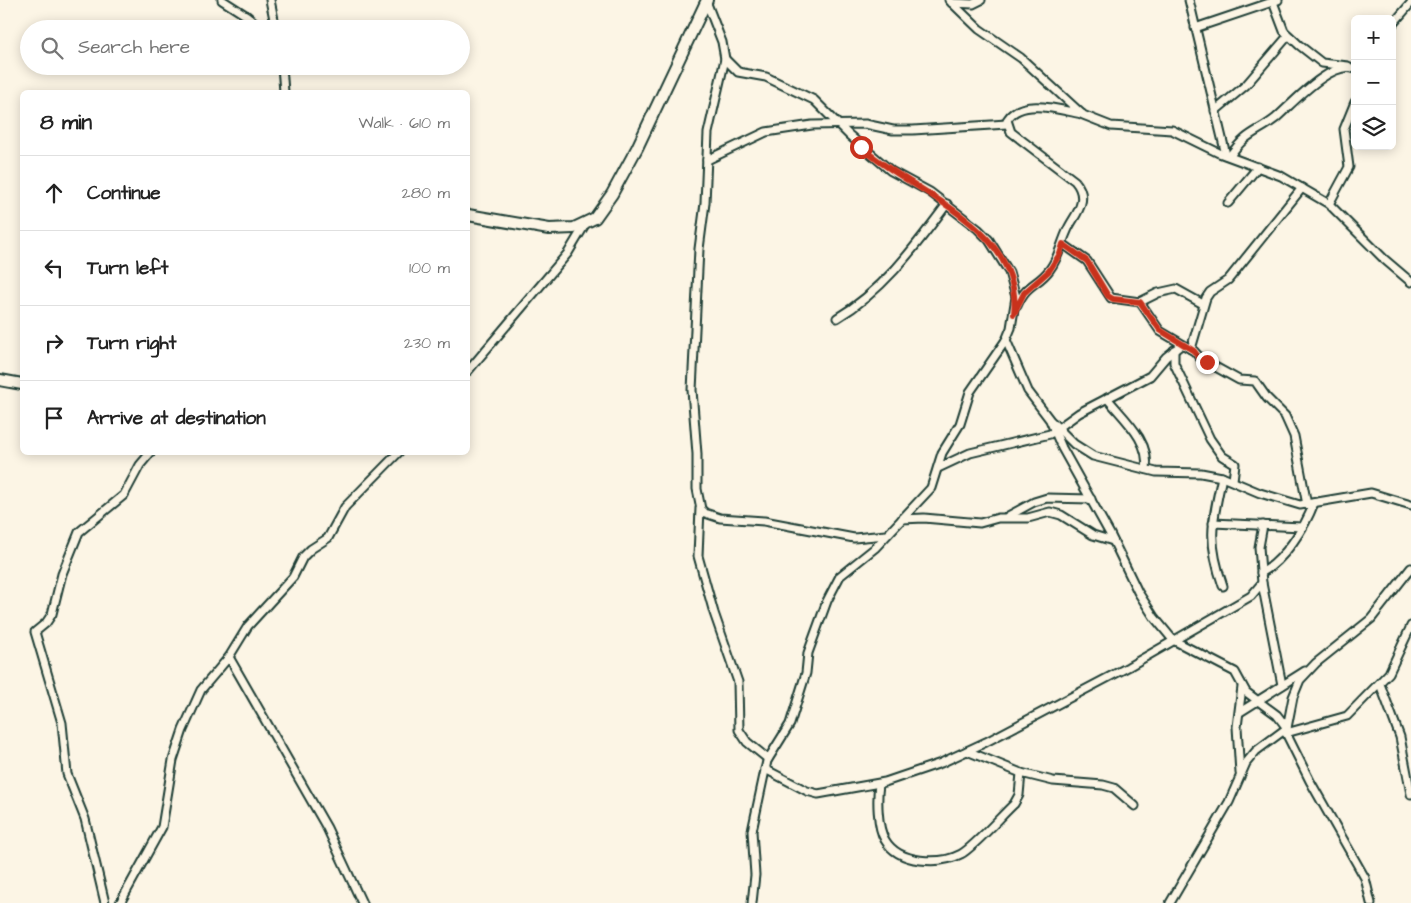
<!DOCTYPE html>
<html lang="en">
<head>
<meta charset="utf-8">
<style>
	body { margin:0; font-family:"Architects Daughter",sans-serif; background:#f2f2f2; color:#222 }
	.controls { position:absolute; right:15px; top:15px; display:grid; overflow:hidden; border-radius:8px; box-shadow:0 2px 12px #0003 }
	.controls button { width:45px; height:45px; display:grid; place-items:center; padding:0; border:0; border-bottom:1px solid #e0e0e0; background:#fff; color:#222; font:25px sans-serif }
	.stop { position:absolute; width:15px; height:15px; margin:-11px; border:4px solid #c8321e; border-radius:50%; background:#fff }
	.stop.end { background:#c8321e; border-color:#fff; box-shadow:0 1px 5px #0008 }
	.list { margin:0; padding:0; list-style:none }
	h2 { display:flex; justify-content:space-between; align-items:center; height:65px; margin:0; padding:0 20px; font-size:21px }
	h2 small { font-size:16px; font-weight:400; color:#767676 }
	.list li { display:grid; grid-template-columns:32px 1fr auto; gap:15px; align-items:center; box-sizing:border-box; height:75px; padding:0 20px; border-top:1px solid #e0e0e0 }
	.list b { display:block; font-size:19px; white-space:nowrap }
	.list em { font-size:16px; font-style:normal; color:#767676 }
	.icon { flex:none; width:28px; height:28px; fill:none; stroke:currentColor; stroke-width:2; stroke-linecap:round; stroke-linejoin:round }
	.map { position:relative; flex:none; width:1411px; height:903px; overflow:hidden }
	.search { position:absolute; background:#fff; box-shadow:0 2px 12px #0003; left:20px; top:20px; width:450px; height:55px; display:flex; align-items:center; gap:12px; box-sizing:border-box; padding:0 18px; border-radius:28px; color:#767676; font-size:19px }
	.panel { position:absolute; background:#fff; box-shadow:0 2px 12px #0003; left:20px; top:90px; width:450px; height:365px; border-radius:8px }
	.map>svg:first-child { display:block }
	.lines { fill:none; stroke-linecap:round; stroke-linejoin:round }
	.street-casing { stroke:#1f3d34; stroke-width:11 }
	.secondary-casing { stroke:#1f3d34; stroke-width:14 }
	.street { stroke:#fcf5e5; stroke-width:7 }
	.secondary { stroke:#fcf5e5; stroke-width:10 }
	.route { stroke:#c8321e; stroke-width:6 }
</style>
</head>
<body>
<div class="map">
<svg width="1411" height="903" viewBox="0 0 1411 903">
	<rect width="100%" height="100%" fill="#fcf5e5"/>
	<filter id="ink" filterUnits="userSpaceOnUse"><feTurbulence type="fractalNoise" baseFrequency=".02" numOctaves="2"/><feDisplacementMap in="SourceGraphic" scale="10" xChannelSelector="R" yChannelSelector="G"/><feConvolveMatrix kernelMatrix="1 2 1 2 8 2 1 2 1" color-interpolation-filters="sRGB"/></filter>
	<g filter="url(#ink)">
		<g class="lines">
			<defs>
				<g id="street">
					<polyline points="222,0 247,16 262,29"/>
					<polyline points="270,0 276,29"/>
					<polyline points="949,0 979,29 1021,58 1083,115 1111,126 1172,130 1219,153 1281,176 1329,204 1384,259 1411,282"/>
					<polyline points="1189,0 1226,155"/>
					<polyline points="706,1 722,42 725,59 708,133 705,203 699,249 692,390 697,454 697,489 701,509 705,513 720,518 764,521 854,538 886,535"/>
					<polyline points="1273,2 1284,31 1299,45 1322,63 1348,66"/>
					<polyline points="952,3 973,4 981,0"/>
					<polyline points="1392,25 1411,3"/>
					<polyline points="1195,28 1278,0"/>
					<polyline points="725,59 738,72 766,77 814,100 849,135 891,171 930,192 978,229 989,240 1009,272 1016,297 1011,328 1006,340 970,392 960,424 942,453 931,488 875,548 840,576 827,601 808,653 806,673 790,724 767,761 752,831 755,875 752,903"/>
					<polyline points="282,66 284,92"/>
					<polyline points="1215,111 1246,85 1288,36"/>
					<path d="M 1230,156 C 1245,133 1257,133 1276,118 C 1292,104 1332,59 1355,69"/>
					<polyline points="707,160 766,132 812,125 865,124 893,130 913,130 1007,124"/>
					<polyline points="1228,203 1258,167"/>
					<polyline points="1329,204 1349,167 1344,129 1355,102"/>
					<polyline points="1063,244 1087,261 1111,298 1140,302 1160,331 1194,351 1201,359 1239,380 1255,381 1267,398 1285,416 1294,436 1307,505"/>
					<polyline points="1140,302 1158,293 1176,289 1203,304"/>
					<path d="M 1017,306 C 1027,282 1038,286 1050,269 C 1059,257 1061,244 1067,231 C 1071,221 1079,213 1081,203 C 1083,195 1080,187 1075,181 L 1011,132 L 1007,120 C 1021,97 1061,110 1082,114"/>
					<path d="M 837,318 C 884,290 914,248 947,204"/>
					<polyline points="1006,340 1028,391 1050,420 1062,448 1110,534 1138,592 1154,617 1173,640 1235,672 1246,692 1277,715 1287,728"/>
					<polyline points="1191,349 1206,298 1210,292 1228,280 1302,188"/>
					<polyline points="1174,350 1174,363 1210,439 1222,456 1235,464 1233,480"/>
					<polyline points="468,371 568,253 586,223"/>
					<path d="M 1107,398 C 1123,418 1151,441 1146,469"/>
					<polyline points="1052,422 1074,444 1093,456 1156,472 1201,473 1222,477 1260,493 1300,505 1371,493 1411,505"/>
					<polyline points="938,468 970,453 1050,434 1079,413 1150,376 1166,357 1181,345"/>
					<path d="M 1222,477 C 1212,523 1207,540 1223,586"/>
					<polyline points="700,508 698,556 714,613 738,682 739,730 747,742 768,759"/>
					<polyline points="1008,516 1034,502 1047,498 1091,499"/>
					<polyline points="902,519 924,518 980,523 998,518 1028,518 1050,512 1061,515 1093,535 1113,541"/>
					<polyline points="1213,523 1302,527"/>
					<path d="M 1261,573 C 1284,561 1305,527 1314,503"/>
					<polyline points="1262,583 1282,685"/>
					<polyline points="229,657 327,828 362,903"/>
					<polyline points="1380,684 1400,737 1411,794"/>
					<polyline points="1240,712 1305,671"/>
					<polyline points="1285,731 1310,781 1365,878 1371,903"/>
					<polyline points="1286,733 1347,716 1389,673 1411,626"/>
					<polyline points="967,751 1021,773 1053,781 1103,785 1114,788 1135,806"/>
					<polyline points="765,769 807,791 818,794 885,782 941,763 986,742 1128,667 1251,596 1262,583 1259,547 1263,525"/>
					<polyline points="1240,773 1237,727 1242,687"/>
					<path d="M 879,784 C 877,798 877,827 885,840 C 899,864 940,865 961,854 C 974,847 1002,815 1014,804 L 1019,795 L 1021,773"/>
					<polyline points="105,903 85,819 67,774 62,723 35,632 46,623 52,614 62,574 79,532 124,495 140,465 151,452"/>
					<polyline points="120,903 162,827 173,760 183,730 201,690 229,657 248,626 293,577 303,557 311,549 328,538 345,507 399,452"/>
					<polyline points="1170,903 1229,802 1246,763 1256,751 1287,728 1293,697 1300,680 1316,663 1371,619 1411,568"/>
				</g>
				<g id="secondary">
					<polyline points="468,215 549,229 574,228 595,218 612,194 637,148 707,0"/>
					<polyline points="0,380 22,384"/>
				</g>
			</defs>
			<!-- street casing -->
			<use href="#street" class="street-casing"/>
			<!-- secondary casing -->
			<use href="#secondary" class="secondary-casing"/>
			<!-- street -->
			<use href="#street" class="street"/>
			<!-- secondary -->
			<use href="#secondary" class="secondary"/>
		</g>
	</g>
	<g class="lines" filter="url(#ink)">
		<!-- route -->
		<path class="route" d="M 861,147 C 913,194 1023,226 1014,314 L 1024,293 L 1049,271 L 1060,254 L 1063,244 L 1087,261 L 1108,296 L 1113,299 L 1140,302 L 1160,330 L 1194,351 L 1198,357 L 1207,362"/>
	</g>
</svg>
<div class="controls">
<button>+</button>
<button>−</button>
<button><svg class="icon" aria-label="layers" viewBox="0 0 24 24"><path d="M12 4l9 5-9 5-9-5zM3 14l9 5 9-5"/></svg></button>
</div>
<div class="stop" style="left:861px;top:147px"></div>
<div class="stop end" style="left:1207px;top:362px"></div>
<div class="search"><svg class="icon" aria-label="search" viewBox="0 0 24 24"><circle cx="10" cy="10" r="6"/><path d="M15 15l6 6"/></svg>Search here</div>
<section class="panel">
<h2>8 min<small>Walk · 610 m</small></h2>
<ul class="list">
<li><svg class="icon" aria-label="ahead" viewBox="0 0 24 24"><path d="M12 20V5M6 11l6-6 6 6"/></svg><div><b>Continue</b></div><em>280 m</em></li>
<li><svg class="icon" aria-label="left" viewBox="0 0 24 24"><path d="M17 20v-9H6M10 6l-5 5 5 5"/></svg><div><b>Turn left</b></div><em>100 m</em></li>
<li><svg class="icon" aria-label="right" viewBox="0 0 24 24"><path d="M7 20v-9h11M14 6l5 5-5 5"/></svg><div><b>Turn right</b></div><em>230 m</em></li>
<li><svg class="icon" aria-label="arrive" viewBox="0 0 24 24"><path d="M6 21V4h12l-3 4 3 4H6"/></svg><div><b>Arrive at destination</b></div></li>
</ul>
</section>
</div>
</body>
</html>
